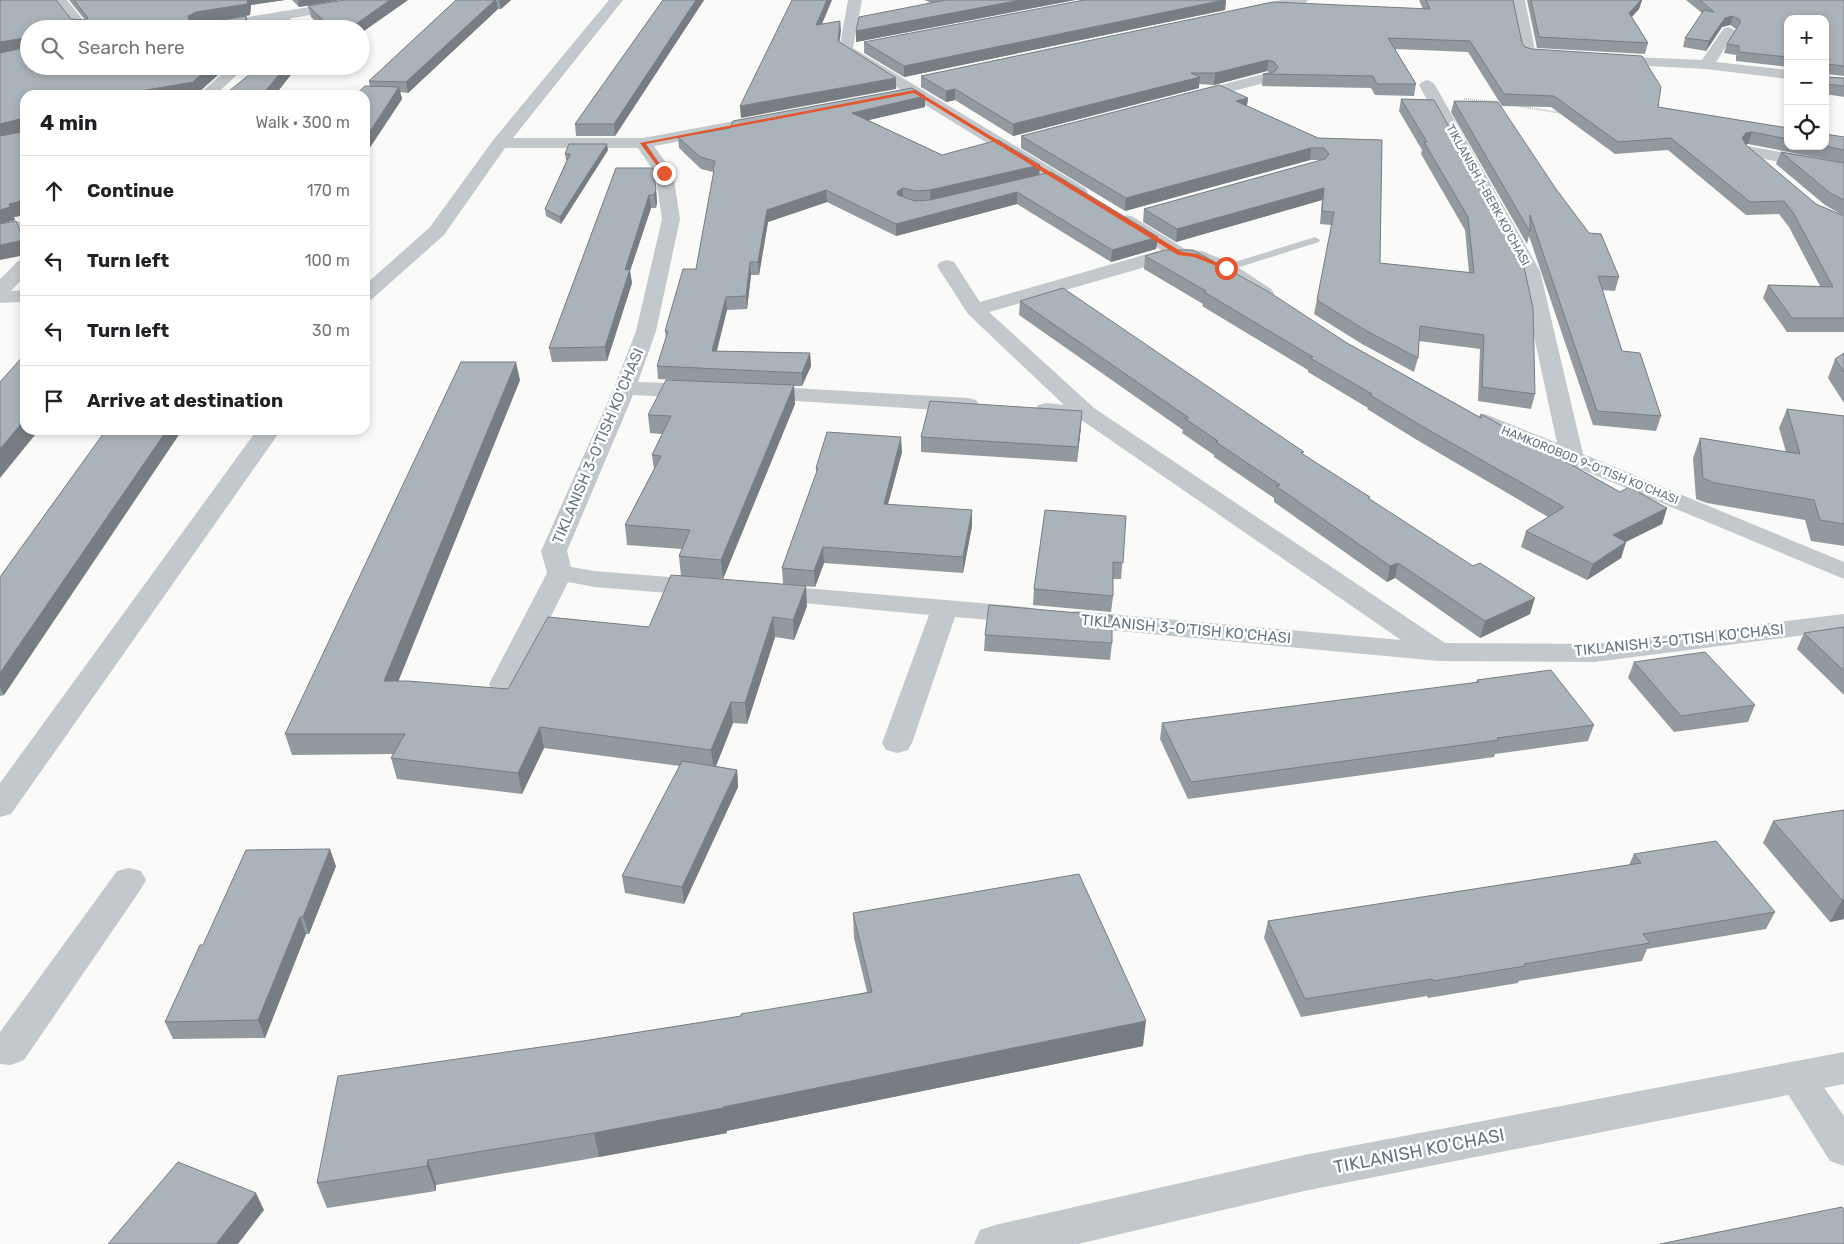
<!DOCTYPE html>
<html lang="en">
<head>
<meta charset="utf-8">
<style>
	body { margin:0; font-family:Rubik,sans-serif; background:#f6f6f6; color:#202124 }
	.controls { position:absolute; right:15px; top:15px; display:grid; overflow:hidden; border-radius:10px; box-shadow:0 2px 8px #0003 }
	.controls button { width:45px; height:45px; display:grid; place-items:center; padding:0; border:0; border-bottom:1px solid #e0e0e0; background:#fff; color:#202124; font:25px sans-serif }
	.stop { position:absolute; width:15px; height:15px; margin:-11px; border:4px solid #e4572e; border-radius:50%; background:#fff }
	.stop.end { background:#e4572e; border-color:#fff; box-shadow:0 1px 5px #0008 }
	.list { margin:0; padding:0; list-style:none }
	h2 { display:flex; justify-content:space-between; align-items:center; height:65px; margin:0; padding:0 20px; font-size:21px }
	h2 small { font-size:16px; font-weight:400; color:#757577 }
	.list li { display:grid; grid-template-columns:32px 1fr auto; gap:15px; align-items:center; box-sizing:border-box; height:70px; padding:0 20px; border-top:1px solid #e0e0e0 }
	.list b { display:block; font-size:19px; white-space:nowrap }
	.list em { font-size:16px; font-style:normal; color:#757577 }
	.icon { flex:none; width:28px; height:28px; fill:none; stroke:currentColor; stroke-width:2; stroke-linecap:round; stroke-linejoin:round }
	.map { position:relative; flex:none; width:1844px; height:1244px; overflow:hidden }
	.search { position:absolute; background:#fff; box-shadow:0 2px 8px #0003; left:20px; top:20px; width:350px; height:55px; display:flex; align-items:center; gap:12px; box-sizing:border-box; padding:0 18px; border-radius:28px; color:#757577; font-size:19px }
	.panel { position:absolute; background:#fff; box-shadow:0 2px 8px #0003; left:20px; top:90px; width:350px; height:345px; border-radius:15px }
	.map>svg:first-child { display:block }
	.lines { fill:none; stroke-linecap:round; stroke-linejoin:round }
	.path { stroke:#bbbfc2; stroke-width:2; stroke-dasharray:1 1; stroke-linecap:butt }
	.service { fill:#c3c8cc; fill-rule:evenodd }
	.minor { fill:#c3c8cc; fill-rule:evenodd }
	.tertiary { fill:#c3c8cc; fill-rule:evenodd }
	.wall { fill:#929a9f }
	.shaded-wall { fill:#777d82 }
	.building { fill:#aab3b9; stroke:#777d82 }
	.route { fill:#e4572e }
	.labels { text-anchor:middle; stroke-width:5; stroke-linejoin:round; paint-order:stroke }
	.far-street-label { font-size:12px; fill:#657683; stroke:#fff }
	.street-label { font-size:15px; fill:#657683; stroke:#fff }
	.near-street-label { font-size:18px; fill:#657683; stroke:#fff }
</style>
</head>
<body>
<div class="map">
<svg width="1844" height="1244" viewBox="0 0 1844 1244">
	<rect width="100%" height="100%" fill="#fafaf8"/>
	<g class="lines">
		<!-- path -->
		<g class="path">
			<polyline points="1464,99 1497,102"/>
			<polyline points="1518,106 1561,113"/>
		</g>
		<!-- service -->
		<polygon class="service" points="1315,237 1320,240 1319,242 1230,270 1226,271 1221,268 1222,266"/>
		<!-- minor -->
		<g class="minor">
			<polygon points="53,0 67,0 90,29 76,29"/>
			<polygon points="609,0 623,0 513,138 643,138 767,115 773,117 775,120 773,123 767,125 654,146 673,173 680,219 656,331 638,382 698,384 706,386 709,391 706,396 698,398 633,395 567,551 571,567 595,571 705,580 714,582 718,588 714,594 705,596 595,587 568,582 517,684 513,691 503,693 493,691 489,684 547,573 541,551 614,388 636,331 662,219 655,173 638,148 505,148 444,235 372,299 365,301 365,285 430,227 494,139"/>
			<polygon points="848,0 862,0 853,48 1085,188 1088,192 1085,196 1079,197 1073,196 841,53 839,50"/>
			<polygon points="1281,0 1308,0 1306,3 1252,14 1245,10 1247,7"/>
			<polygon points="1511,0 1525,0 1535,50 1565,55 1567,58 1565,61 1560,62 1523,56"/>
			<polygon points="282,11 287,12 295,26 293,29 278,29 281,25 275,15"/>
			<polygon points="1729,27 1736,31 1716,62 1788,70 1788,79 1706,69 1610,64 1605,63 1603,60 1605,57 1610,56 1702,60 1724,28"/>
			<polygon points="231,66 247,66 215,95 198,95"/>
			<polygon points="1267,73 1272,75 1275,78 1272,81 1191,102 1186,100 1183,97 1186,94"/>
			<polygon points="1427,80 1432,82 1435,85 1540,271 1583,454 1844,562 1844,579 1477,426 1474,421 1477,416 1485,414 1557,443 1520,271 1419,85 1422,82"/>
			<polygon points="1748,146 1844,164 1844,174 1742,155 1740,151 1742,147"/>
			<path d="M 1127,215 L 1133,217 L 1185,249 L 1202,251 L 1233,264 L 1271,289 L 1274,293 L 1271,297 L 1264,299 L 1257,297 C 1237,284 1215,265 1191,260 C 1181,259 1172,261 1163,262 L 989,312 L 1094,408 L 1445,643 L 1595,644 L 1844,614 L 1844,630 L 1595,662 L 1439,661 L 1076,627 L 1066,625 L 1062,619 L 1066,613 L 1076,611 L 1401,640 L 1080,419 L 1038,415 L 1035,410 L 1038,405 L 1046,403 L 1064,405 L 968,314 L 937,266 L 940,262 L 947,260 L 954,262 L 980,302 L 1161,250 L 1121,225 L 1118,221 L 1121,217 Z"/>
			<polygon points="25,220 25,232 0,238 0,226"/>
			<polygon points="25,259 25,276 11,291 25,290 25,302 0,303 0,279 18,261"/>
			<polygon points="759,386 968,398 976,400 979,405 976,410 968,412 751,398 748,393 751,388"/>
			<polygon points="257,430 281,430 11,814 0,817 0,783"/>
			<polygon points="770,585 1026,607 1036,609 1040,615 1036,621 1026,623 955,617 912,743 908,750 897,753 886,750 882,743 929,615 761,599 757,593 761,587"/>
			<polygon points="129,868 141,871 146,880 141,889 24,1060 11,1065 0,1064 0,1032 117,871"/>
			<polygon points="1796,1061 1809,1066 1844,1116 1844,1166 1830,1161 1777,1077 1783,1066"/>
		</g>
		<!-- tertiary -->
		<g class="tertiary">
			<polygon points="352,0 384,0 377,4 226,29 192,29 199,25"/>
			<polygon points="1844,1052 1844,1084 1304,1191 1078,1244 974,1244 980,1230 995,1225 1304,1155"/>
		</g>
	</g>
	<!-- wall -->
	<g class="wall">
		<polygon points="0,0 71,19 85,20 69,0 285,0 251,5 250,15 220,20 246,16 249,27 29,29 197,94 25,95 25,215 14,217 15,220 1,224"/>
		<polygon points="292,0 340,0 299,7"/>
		<polygon points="345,0 408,0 361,33 361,29 324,29 311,17 308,6"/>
		<polygon points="456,0 511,0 501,9 498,9 408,93 400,92 402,99 365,155 365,95 370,86 369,81"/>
		<polygon points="663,0 704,0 615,136 576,136 575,124"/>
		<polygon points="924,0 1075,0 856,42 931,3"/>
		<polygon points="1226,0 1225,10 904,77 864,53 864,42"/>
		<polygon points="1419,0 1513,0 1522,43 1525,47 1658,107 1788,128 1788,146 1825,146 1844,137 1844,163 1748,144 1745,145 1816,204 1844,216 1844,332 1787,332 1763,298 1768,285 1820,286 1789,227 1779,214 1746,215 1668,150 1615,154 1551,107 1502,106 1468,52 1395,49 1416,84 1414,96 1375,95 1371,88 1262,86 1263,74 1270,73 1267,71 1214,85 1199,84 1199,88 1013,136 955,100 946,102 921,87 921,76 1423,9"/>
		<polygon points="1527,0 1642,0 1639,9 1632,17 1648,43 1645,54 1537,48"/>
		<polygon points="1686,0 1844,0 1844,76 1827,74 1827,77 1844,78 1844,97 1825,94 1825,19 1788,19 1788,67 1736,61 1736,55 1724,53 1727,44 1736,29 1730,25 1722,27 1706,51 1683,47 1685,38 1702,13"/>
		<polygon points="1788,78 1788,89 1786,89"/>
		<polygon points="925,96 925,107 868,120 942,155 1040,165 1039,175 1158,237 1156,249 1111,262 1017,204 896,236 827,202 768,222 759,275 751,275 747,309 727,310 717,351 810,353 811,366 802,386 794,386 795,404 723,579 681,576 679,556 682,549 627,545 625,525 654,469 652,455 662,434 650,433 648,415 704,382 658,379 657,366 666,338 665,331 696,269 713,176 713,172 701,169 679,148 678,137"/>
		<polygon points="1248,98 1247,106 1318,138 1382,140 1380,263 1469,273 1465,230 1421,154 1422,150 1399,111 1401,99 1434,100 1535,394 1531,409 1478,401 1480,349 1419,341 1418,358 1414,372 1362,344 1314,314 1332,225 1320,224 1322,200 1176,242 1143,222 1144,209 1322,160 1310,160 1125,211 1021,148 1021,136"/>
		<polygon points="1454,101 1556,189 1619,277 1615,291 1602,290 1622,351 1661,416 1656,431 1593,425 1529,236 1527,244 1451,112"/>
		<polygon points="608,150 561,224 546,216 545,209 567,160 566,160 565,154"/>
		<polygon points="1781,152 1844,163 1844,216 1825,205 1776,164"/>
		<polygon points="616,168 656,189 657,202 656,208 651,208 630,271 632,283 607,361 552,362 549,348"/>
		<polygon points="1145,256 1347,343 1480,417 1481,414 1620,492 1667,508 1662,524 1626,542 1621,558 1587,580 1521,547 1526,531 1548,517 1417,440 1367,409 1368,408 1308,372 1308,370 1202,306 1203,304 1144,269"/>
		<polygon points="1020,301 1304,455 1369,499 1530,614 1480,638 1395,578 1387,582 1274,502 1274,498 1214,457 1214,455 1182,433 1183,430 1019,315"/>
		<polygon points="1844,353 1844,403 1828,378 1835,359"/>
		<polygon points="520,380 398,681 508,689 649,627 807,606 794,640 775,637 747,724 733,723 716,766 737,770 738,787 684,904 625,893 622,876 680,766 544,748 522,794 397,779 391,758 393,754 292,755 285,734"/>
		<polygon points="1787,409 1844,416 1844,546 1811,541 1805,520 1707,503 1696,499 1693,458 1700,438 1786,452 1779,428"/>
		<polygon points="1081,426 1077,462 921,452 921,437"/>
		<polygon points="106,430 182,430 4,695 0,696 0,577"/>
		<polygon points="902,452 888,504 972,526 963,573 824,563 815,587 783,584 782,568 816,474 816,468"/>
		<polygon points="1126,516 1121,579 1113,579 1113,596 1111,612 1033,605 1034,589"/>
		<polygon points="1844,627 1844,695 1797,649 1804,633"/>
		<polygon points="985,635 1112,643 1110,660 984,651"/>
		<polygon points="1634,662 1755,705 1748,722 1674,732 1628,678"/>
		<polygon points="1477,680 1594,725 1588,741 1495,754 1494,757 1188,799 1160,739 1162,723 1476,683"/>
		<polygon points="1844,810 1844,919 1830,922 1763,843 1773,821"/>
		<polygon points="1634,854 1775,912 1766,929 1647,949 1642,961 1519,981 1518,983 1428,998 1427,996 1301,1017 1264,938 1268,921 1629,865"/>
		<polygon points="336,866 309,934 306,934 265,1038 173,1039 165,1022"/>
		<polygon points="853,913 1143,1046 726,1131 727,1133 599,1157 436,1185 436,1191 327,1208 317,1183 583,1041 741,1016 867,992 854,938"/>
	</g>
	<!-- shaded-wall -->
	<g class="shaded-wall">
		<polygon points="248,0 285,0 251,5 250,15 199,23 191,27 188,16 196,12"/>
		<polygon points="298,0 340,0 299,7"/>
		<polygon points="390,0 408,0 361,33 361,29 349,29"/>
		<polygon points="495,0 496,0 498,9 408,93 406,82"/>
		<polygon points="499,0 511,0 501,9"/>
		<polygon points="696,0 704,0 615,136 614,124"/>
		<polygon points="827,0 832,0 817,36 816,25"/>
		<polygon points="1021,0 1075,0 856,42 856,31"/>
		<polygon points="1226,0 1225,10 904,77 904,66"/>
		<polygon points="1641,0 1642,0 1639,9 1626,23 1629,13"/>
		<polygon points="246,16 249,27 249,29 245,29"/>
		<polygon points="1733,16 1730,25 1722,27 1706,51 1709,41 1725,18"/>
		<polygon points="840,21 841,31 838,52 838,41"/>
		<polygon points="25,38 29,49 0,55 0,42"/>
		<polygon points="1268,60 1267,71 1214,85 1215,73"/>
		<polygon points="211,66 228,66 197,94 190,95 118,95"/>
		<polygon points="286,66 298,66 275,95 262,95"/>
		<polygon points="1200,77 1199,88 1013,136 1013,124"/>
		<polygon points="896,78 896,89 741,118 740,106"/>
		<polygon points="399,87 402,99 365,155 365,139"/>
		<polygon points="955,89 955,100 946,102 946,91"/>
		<polygon points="925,96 925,107 852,124 852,113"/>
		<polygon points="1248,98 1246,110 1236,101"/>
		<polygon points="20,119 25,131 0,138 0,124"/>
		<polygon points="1752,132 1748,144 1742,145 1742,138 1746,133"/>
		<polygon points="607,144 608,150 561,224 560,217"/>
		<polygon points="1311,148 1310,160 1125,211 1126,198"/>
		<polygon points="1040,165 1039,177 930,202 930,190"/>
		<polygon points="903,188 903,200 897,204 897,192"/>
		<polygon points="1324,188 1322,200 1176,242 1177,229"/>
		<polygon points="656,189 657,202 656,208 654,195"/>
		<polygon points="826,190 827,202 768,222 759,275 758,262 767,210"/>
		<polygon points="1017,192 1017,204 896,236 896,224"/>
		<polygon points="649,195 651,208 630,271 632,283 607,361 605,347 625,270"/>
		<polygon points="25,200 25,215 14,217 15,220 0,224 0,210 9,204"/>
		<polygon points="1158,237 1156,249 1111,262 1112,250"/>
		<polygon points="24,240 25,255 0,260 0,245"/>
		<polygon points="750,262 751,275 747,309 746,296"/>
		<polygon points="726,297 727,310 713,364 712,351"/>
		<polygon points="810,353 811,366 802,386 802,373"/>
		<polygon points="516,362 520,380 390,702 384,681"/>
		<polygon points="794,385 795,404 723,579 721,560"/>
		<polygon points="1082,411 1081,426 1077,462 1078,447"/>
		<polygon points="25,419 25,430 39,430 0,478 0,449"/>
		<polygon points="167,430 182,430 4,695 0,687 0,673"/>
		<polygon points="901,437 902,452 884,519 884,504"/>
		<polygon points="1667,508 1662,524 1607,551 1613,535"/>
		<polygon points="972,510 972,526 963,573 963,557"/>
		<polygon points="1626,542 1621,558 1587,580 1593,564"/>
		<polygon points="823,547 824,563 815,587 814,571"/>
		<polygon points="1398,563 1395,578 1387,582 1390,566"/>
		<polygon points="806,586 807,606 794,640 793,620"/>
		<polygon points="1535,598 1530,614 1480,638 1485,621"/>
		<polygon points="773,617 775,637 747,724 745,703"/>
		<polygon points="731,702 733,723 714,771 711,750"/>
		<polygon points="540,727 544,748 522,794 518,773"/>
		<polygon points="737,770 738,787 684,904 682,887"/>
		<polygon points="330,849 336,866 309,934 303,917"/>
		<polygon points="1844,899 1844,919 1830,922 1842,900"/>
		<polygon points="300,917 306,934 265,1038 258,1020"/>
		<polygon points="1146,1021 1143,1046 726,1131 723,1107"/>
		<polygon points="723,1108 727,1133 599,1157 594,1133"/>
		<polygon points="428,1160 436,1185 436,1191 427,1166"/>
		<polygon points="256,1193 264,1210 238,1244 216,1244"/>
	</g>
	<!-- building -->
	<g class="building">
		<polygon points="0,0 56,0 71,19 86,20 88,18 74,0 248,0 247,4 196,12 188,16 189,20 223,20 246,16 245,29 29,29 29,66 211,66 193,82 118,95 25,95 25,200 9,204 10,207 0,210 0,136 22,132 22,121 20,119 0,124 0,53 27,47 27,40 25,38 0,42"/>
		<polygon points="345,0 390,0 349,29 333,29 308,6"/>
		<polygon points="456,0 495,0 406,82 369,81"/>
		<polygon points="663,0 696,0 614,124 575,124"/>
		<polygon points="792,0 827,0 816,25 840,21 838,41 896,78 740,106"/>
		<polygon points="946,0 1021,0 856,31 859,17"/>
		<polygon points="1084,0 1224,0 904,66 864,42"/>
		<polygon points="1426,0 1513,0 1522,43 1525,47 1532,49 1642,56 1661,87 1658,107 1788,128 1788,139 1752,132 1746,133 1742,138 1746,145 1816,204 1844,216 1844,318 1792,318 1768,285 1833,287 1794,214 1784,201 1750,202 1671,138 1618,142 1554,96 1504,94 1470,41 1388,38 1416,84 1377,84 1373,76 1263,74 1274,72 1278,67 1274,62 1268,60 1215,73 1191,73 1200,77 1013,124 955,89 946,91 921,76 1273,2 1430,9"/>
		<polygon points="1531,0 1641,0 1629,13 1648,43 1539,37"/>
		<polygon points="1700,0 1844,0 1844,66 1827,64 1827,77 1844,78 1844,86 1825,84 1825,19 1788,19 1788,57 1739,52 1739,46 1727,44 1740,23 1740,20 1733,16 1725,18 1709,41 1685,38 1704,10 1714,12"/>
		<polygon points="260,66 286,66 262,95 224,95"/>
		<polygon points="1219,85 1248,98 1236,101 1318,138 1382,140 1380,263 1474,273 1468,217 1424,142 1427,142 1401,99 1434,100 1522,258 1533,308 1535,394 1482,387 1484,335 1420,326 1418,358 1365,330 1317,300 1334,212 1322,211 1324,188 1177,229 1144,209 1325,159 1329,154 1324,148 1311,148 1126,198 1021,136"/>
		<polygon points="365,86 399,87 365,139 365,95 355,95"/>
		<polygon points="912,88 925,96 852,113 942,155 998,140 1040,165 930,190 916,191 903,188 897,192 898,195 915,201 930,200 1051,172 1158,237 1112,250 1017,192 896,224 826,190 767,210 758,262 750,262 746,296 726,297 712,351 810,353 802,373 657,366 668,331 665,331 683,269 696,269 714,170 713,169 715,161 700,157 678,137 730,128 733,121"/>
		<polygon points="1454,101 1498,102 1556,189 1589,233 1601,234 1619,277 1598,276 1622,351 1640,353 1661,416 1597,411 1530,215 1530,232"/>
		<polygon points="1825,134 1844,137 1844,150 1825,146"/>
		<polygon points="569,144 607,144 560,217 545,209 570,154 565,154"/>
		<polygon points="1781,152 1844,163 1844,200 1830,193"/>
		<polygon points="616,168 653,168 656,189 654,195 649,195 625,270 630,269 605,347 549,348"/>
		<polygon points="16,221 24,240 0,245 0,224"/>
		<polygon points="1165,250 1193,250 1269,292 1347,343 1481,418 1481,414 1620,492 1629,487 1667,508 1613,535 1626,542 1593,564 1526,531 1564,507 1420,425 1370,395 1372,394 1310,358 1313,357 1204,292 1206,291 1145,256"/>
		<polygon points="1063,288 1304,452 1301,453 1370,497 1368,498 1473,566 1480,563 1535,598 1485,621 1398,563 1390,566 1276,486 1280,485 1216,442 1218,441 1184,418 1189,418 1020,301"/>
		<polygon points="1844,353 1844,372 1835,359"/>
		<polygon points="25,354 25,419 0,449 0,382"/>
		<polygon points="461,362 516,362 384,681 408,681 508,689 548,617 649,627 671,575 806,586 793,620 773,617 745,703 731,702 711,750 540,727 518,773 391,758 405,734 285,734"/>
		<polygon points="666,380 794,385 721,560 679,556 690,530 625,525 661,456 652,455 671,416 648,415"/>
		<polygon points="930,401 1082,411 1078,447 921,437"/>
		<polygon points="1787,409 1844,416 1844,524 1820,520 1814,500 1715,483 1703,478 1700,438 1800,454"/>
		<polygon points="106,430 167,430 0,673 0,577"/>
		<polygon points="827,432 901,437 884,504 972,510 963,557 823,547 814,571 782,568 818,468 816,468"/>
		<polygon points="1045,510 1126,516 1123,563 1113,562 1113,596 1034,589"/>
		<polygon points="989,605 1112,616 1112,643 985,635"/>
		<polygon points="1844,627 1844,671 1804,633"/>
		<polygon points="1705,652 1755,705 1681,716 1634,662"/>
		<polygon points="1551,670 1594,725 1497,738 1499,740 1191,782 1162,723 1479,682 1477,680"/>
		<polygon points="682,761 737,770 682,887 622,876"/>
		<polygon points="1844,810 1844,899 1842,900 1773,821"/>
		<polygon points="1716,841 1775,912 1643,934 1650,943 1524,964 1525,966 1433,981 1432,979 1305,999 1268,921 1641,863 1634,854"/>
		<polygon points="330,849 303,917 300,917 258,1020 165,1022 200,945 203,945 246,850"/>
		<polygon points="1079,874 1146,1021 723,1107 723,1108 594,1133 428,1160 427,1166 317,1183 338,1076 583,1041 741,1016 741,1014 872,992 853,913"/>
		<polygon points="178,1162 256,1193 216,1244 108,1244"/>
		<polygon points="1842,1207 1844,1210 1844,1244 1660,1244"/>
	</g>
	<!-- route -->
	<polygon class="route" points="915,90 1182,252 1197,254 1229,268 1224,269 1194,257 1178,255 914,93 646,144 666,173 664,175 640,143"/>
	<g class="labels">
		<!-- far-street labels -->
		<g class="far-street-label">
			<text transform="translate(1488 195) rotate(61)" y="4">TIKLANISH 1-BERK KO'CHASI</text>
			<text transform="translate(1590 465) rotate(22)" y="4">HAMKOROBOD 9-O'TISH KO'CHASI</text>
		</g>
		<!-- street labels -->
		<g class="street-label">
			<text transform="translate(598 446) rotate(-67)" y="5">TIKLANISH 3-O'TISH KO'CHASI</text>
			<text transform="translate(1186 629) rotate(5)" y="5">TIKLANISH 3-O'TISH KO'CHASI</text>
			<text transform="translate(1679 640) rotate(-6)" y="5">TIKLANISH 3-O'TISH KO'CHASI</text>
		</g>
		<!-- near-street labels -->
		<g class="near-street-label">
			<text transform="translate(1419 1151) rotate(-11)" y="6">TIKLANISH KO'CHASI</text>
		</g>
	</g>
</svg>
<div class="controls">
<button>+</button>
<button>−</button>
<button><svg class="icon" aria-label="locate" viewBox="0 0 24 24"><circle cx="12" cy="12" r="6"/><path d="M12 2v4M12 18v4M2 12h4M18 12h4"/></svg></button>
</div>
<div class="stop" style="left:1226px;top:268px"></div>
<div class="stop end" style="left:664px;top:173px"></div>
<div class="search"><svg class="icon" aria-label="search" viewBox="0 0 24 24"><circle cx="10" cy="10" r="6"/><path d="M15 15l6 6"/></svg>Search here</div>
<section class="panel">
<h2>4 min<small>Walk · 300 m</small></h2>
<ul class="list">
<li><svg class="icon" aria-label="ahead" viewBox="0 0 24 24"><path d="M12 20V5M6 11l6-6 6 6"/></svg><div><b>Continue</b></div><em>170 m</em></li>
<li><svg class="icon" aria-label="left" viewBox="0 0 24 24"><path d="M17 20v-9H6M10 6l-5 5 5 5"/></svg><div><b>Turn left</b></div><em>100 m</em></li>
<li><svg class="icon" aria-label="left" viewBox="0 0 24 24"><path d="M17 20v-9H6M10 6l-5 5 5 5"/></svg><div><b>Turn left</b></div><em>30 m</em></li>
<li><svg class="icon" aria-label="arrive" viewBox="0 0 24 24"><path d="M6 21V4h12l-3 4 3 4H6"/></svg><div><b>Arrive at destination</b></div></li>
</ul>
</section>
</div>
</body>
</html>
